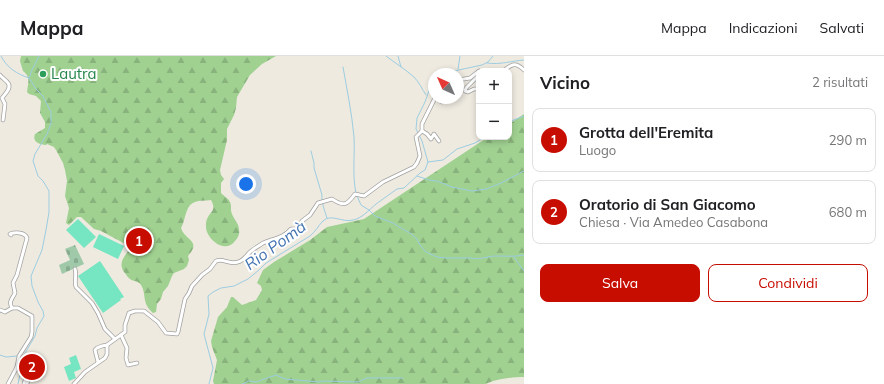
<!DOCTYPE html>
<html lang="it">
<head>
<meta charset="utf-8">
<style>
	body { margin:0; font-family:Mulish,sans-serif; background:#f2f2f2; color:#202124 }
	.controls { position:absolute; right:12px; top:12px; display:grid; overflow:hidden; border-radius:8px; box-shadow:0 2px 6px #0003 }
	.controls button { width:36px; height:36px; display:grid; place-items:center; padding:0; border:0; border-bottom:1px solid #e0e0e0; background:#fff; color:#202124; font:20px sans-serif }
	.compass { position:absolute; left:428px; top:12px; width:36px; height:36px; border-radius:50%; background:#fff; box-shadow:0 2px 6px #0003; rotate:315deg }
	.you { position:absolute; left:246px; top:128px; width:14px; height:14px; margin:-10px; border:3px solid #fff; border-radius:50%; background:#1a73e8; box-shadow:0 0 0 6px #1a73e833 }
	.badge { display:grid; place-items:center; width:26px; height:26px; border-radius:50%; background:#c70c00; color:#fff; font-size:13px; font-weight:700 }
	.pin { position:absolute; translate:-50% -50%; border:2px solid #fff; box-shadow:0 1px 4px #0006 }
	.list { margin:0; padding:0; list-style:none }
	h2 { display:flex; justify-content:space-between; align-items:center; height:52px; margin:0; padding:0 16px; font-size:17px }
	h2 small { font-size:13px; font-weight:400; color:#757577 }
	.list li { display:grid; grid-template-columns:26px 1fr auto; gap:12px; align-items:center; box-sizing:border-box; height:64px; margin:0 8px 8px; padding:0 8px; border:1px solid #e0e0e0; border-radius:8px }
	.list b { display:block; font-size:15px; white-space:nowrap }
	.list p { margin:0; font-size:13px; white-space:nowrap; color:#757577 }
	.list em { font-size:13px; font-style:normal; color:#757577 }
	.actions { display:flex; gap:8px; padding:12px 16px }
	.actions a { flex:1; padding:9px 0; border:1px solid #c70c00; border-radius:8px; text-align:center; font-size:14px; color:#c70c00 }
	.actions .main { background:#c70c00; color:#fff }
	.map { position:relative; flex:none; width:524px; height:328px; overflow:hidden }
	header { display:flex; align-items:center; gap:24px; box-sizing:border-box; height:56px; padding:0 20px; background:#fff; border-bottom:1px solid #e0e0e0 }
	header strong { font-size:19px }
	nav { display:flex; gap:22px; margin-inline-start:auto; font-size:14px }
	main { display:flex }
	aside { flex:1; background:#fff }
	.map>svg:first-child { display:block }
	.forest { fill:url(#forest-firs) }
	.cemetery { fill:url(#cemetery-stones) }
	.pitch { fill:#76e5c1 }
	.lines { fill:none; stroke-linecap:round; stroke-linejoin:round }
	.stream { stroke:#9ccde0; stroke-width:1 }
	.street-casing { stroke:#a2a2a2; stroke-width:4.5 }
	.street { stroke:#fff; stroke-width:3 }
	.leisure-dot { fill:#2e9e5b; stroke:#fff; stroke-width:1.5 }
	.labels { text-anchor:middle; stroke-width:4; stroke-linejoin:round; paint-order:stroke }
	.leisure-label { font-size:15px; fill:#27864d; stroke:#fff; text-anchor:start }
	.water-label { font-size:16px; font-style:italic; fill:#4173b2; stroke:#fff }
</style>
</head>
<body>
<header>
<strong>Mappa</strong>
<nav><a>Mappa</a><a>Indicazioni</a><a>Salvati</a></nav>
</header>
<main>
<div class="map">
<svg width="524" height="328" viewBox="0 0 524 328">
	<defs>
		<pattern id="forest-firs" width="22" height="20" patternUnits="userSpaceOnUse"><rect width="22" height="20" fill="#a0d191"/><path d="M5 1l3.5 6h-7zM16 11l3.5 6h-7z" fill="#89b37c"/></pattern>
		<pattern id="cemetery-stones" width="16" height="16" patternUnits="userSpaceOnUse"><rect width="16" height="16" fill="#9fc9a8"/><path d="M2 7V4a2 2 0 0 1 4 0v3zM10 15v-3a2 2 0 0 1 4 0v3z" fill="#88ac90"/></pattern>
	</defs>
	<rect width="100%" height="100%" fill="#eeeae0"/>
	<!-- forest -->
	<g class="forest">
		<path d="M 21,0 L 276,0 L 262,8 L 250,19 L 237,41 L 236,52 L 234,59 L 227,73 L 227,84 L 220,114 L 221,119 L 224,123 L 221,127 L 221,137 C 224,140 229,143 230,146 C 232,150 230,154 232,158 C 234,164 239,167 239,174 C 240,178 238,182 235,185 C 227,196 213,188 208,178 C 206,175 205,168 207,163 C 210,155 217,155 211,144 C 206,145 199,144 195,146 C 185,149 186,164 181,172 C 185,185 202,184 188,200 L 189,204 L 187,210 L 184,213 L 174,217 L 172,220 L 168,230 L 163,236 L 161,243 L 157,248 L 156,256 L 153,257 C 141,246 147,239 141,229 C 138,224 134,226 130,223 C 128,222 126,218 124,216 C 118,207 124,201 129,194 L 129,190 L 101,175 L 94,173 L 81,161 L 77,161 L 69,169 L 66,167 L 69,152 L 65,140 L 67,125 L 65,114 L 63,107 L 56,94 L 54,91 L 47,88 L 46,89 C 39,88 32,86 35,78 L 45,72 L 45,66 L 40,57 L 41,45 L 36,40 L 29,38 L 27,36 C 28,27 31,21 23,15 L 20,5 Z"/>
		<path d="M 524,58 L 524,321 C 513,321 496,323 486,328 L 214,328 L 213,325 L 217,304 L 212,291 L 211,285 L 218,261 L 227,251 L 231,241 L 233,241 L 242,249 L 256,244 L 262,234 L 261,230 L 257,227 L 263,214 L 274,206 L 310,184 L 327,171 L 364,163 L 488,81 L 509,81 L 509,68 Z"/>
	</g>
	<!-- cemetery -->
	<polygon class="cemetery" points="75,189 84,208 62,218 59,209 70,204 65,193"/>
	<!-- pitch -->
	<g class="pitch">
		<polygon points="78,163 96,181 84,192 66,174"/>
		<polygon points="99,178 124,190 118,203 93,191"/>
		<polygon points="100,205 124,241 120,243 121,244 103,257 78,220"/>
		<polygon points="76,299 81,313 74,316 76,322 69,325 64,311 71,308 69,302"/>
	</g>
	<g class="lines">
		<!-- stream -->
		<g class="stream">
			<path d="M 1,0 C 7,12 17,18 29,22"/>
			<path d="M 386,0 C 395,7 405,13 414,21 C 419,26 422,33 426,39"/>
			<polyline points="398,0 401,11"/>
			<path d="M 487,7 C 500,9 511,5 524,4"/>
			<path d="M 343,11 C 347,34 352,58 354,81 C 355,100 352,119 356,137"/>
			<polyline points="458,13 460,0"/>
			<polyline points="440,18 482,9 488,6 493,0"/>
			<polyline points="509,67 511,65 524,60"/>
			<path d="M 311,95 L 314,107 L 314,112 L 322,139 C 321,145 325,156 327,162"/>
			<polyline points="428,106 443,104 457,93 475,87 485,81"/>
			<polyline points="417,120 429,124 437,125 452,131 472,135 486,133 501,127 524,115"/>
			<path d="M 357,140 L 361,149 L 369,154 L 375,160 L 393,167 L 399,171 L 410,177 L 417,183 L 420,189 L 426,196 L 437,201 L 446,202 L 471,202 C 478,204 486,201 494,200 C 504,200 514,201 524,199"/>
			<polyline points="514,201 524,215"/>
			<polyline points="0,299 6,301 17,300"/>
			<polyline points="22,311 24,299 35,280 37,272 44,260 43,255 38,246 32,230 31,220 42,194 46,174 49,156 49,135 43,125 38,120 33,105 35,98 47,78 51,67 51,56 43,40 36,33 29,22 32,14 39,0"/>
			<polyline points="18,328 21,314"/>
			<path d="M 209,328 L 213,312 L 204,278 L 209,258 L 208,240 L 213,236 L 221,232 L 234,230 L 248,223 L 259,214 L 266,207 L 310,180 C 316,175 318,170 323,165 C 331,157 342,167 353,164 C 361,163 369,154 376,148 C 383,143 390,138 397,133 L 404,132 L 420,117 L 425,114 L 428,106 L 422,85 L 416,73 L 417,62 L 425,46 L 432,26 L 434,23"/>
			<polyline points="242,328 249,325 256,326 276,319 285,323 319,326 323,325 358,326 367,322 403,322"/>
		</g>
		<defs>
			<g id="street">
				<path d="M 503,15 C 511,9 515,5 524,14"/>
				<path d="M 0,19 C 2,22 6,24 8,27 C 12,32 5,38 2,42 L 5,48 L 3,64"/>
				<polyline points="479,19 466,32 465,35 468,36 474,33 479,33"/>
				<polyline points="458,24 470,22 479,15"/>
				<polyline points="441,42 440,45 442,46 445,42"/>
				<polyline points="422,75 422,68 435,42"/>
				<polyline points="422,75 427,78 431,83 434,78 439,85"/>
				<path d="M 11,179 L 10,178 C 15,176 25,176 27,182 L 17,219 L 13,227 L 15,237 C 13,242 8,245 12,252"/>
				<path d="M 75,213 C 77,219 74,226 76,231 L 92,247 L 98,257 L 105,273 L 115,283"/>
				<polyline points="0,254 5,256 12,252 18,252 32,260 32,276 31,281 19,300 17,311 8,328"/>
				<polyline points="121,279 127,292 126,302 128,309 137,307"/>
				<path d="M 98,306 L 95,294 L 97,292 L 102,290 L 107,289 L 125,276 L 125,269 L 129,257 L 135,255 L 144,255 L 158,266 L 166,277 L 177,278 L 178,276 L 185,243 L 189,237 L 192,230 L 202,219 L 210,213 L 216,205 C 224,202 228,209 238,206 C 243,205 246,200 250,196 C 253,193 259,190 263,187 C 272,183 284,182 291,173 L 298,173 L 300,171 L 302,165 L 310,159 L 318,147 L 332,143 C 344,151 347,149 355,138 L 364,140 L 383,126 L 414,111 L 417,107 L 420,100 L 416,81 L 422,75"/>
				<polyline points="17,311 28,315 24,328"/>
				<polyline points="27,328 30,316 28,315"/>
				<polyline points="74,328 85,316 105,302 107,298 107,289"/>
			</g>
		</defs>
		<!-- street casing -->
		<use href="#street" class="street-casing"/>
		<!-- street -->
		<use href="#street" class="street"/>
	</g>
	<!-- markers -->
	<circle class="leisure-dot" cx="43" cy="18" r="4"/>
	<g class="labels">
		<!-- leisure labels -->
		<g class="leisure-label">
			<text x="51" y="23">Lautra</text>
		</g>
		<!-- water labels -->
		<g class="water-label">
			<text transform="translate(275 189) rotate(-36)" y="6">Rio Pomà</text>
		</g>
	</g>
</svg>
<div class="controls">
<button>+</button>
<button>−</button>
</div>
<svg class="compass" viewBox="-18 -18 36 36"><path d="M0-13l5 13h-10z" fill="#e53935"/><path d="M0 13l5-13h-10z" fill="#757577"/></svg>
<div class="you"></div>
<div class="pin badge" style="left:139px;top:185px">1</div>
<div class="pin badge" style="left:32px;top:311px">2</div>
</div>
<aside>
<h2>Vicino<small>2 risultati</small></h2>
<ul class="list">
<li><span class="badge">1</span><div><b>Grotta dell'Eremita</b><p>Luogo</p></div><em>290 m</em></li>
<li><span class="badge">2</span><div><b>Oratorio di San Giacomo</b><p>Chiesa · Via Amedeo Casabona</p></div><em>680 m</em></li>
</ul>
<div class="actions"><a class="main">Salva</a><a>Condividi</a></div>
</aside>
</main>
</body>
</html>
